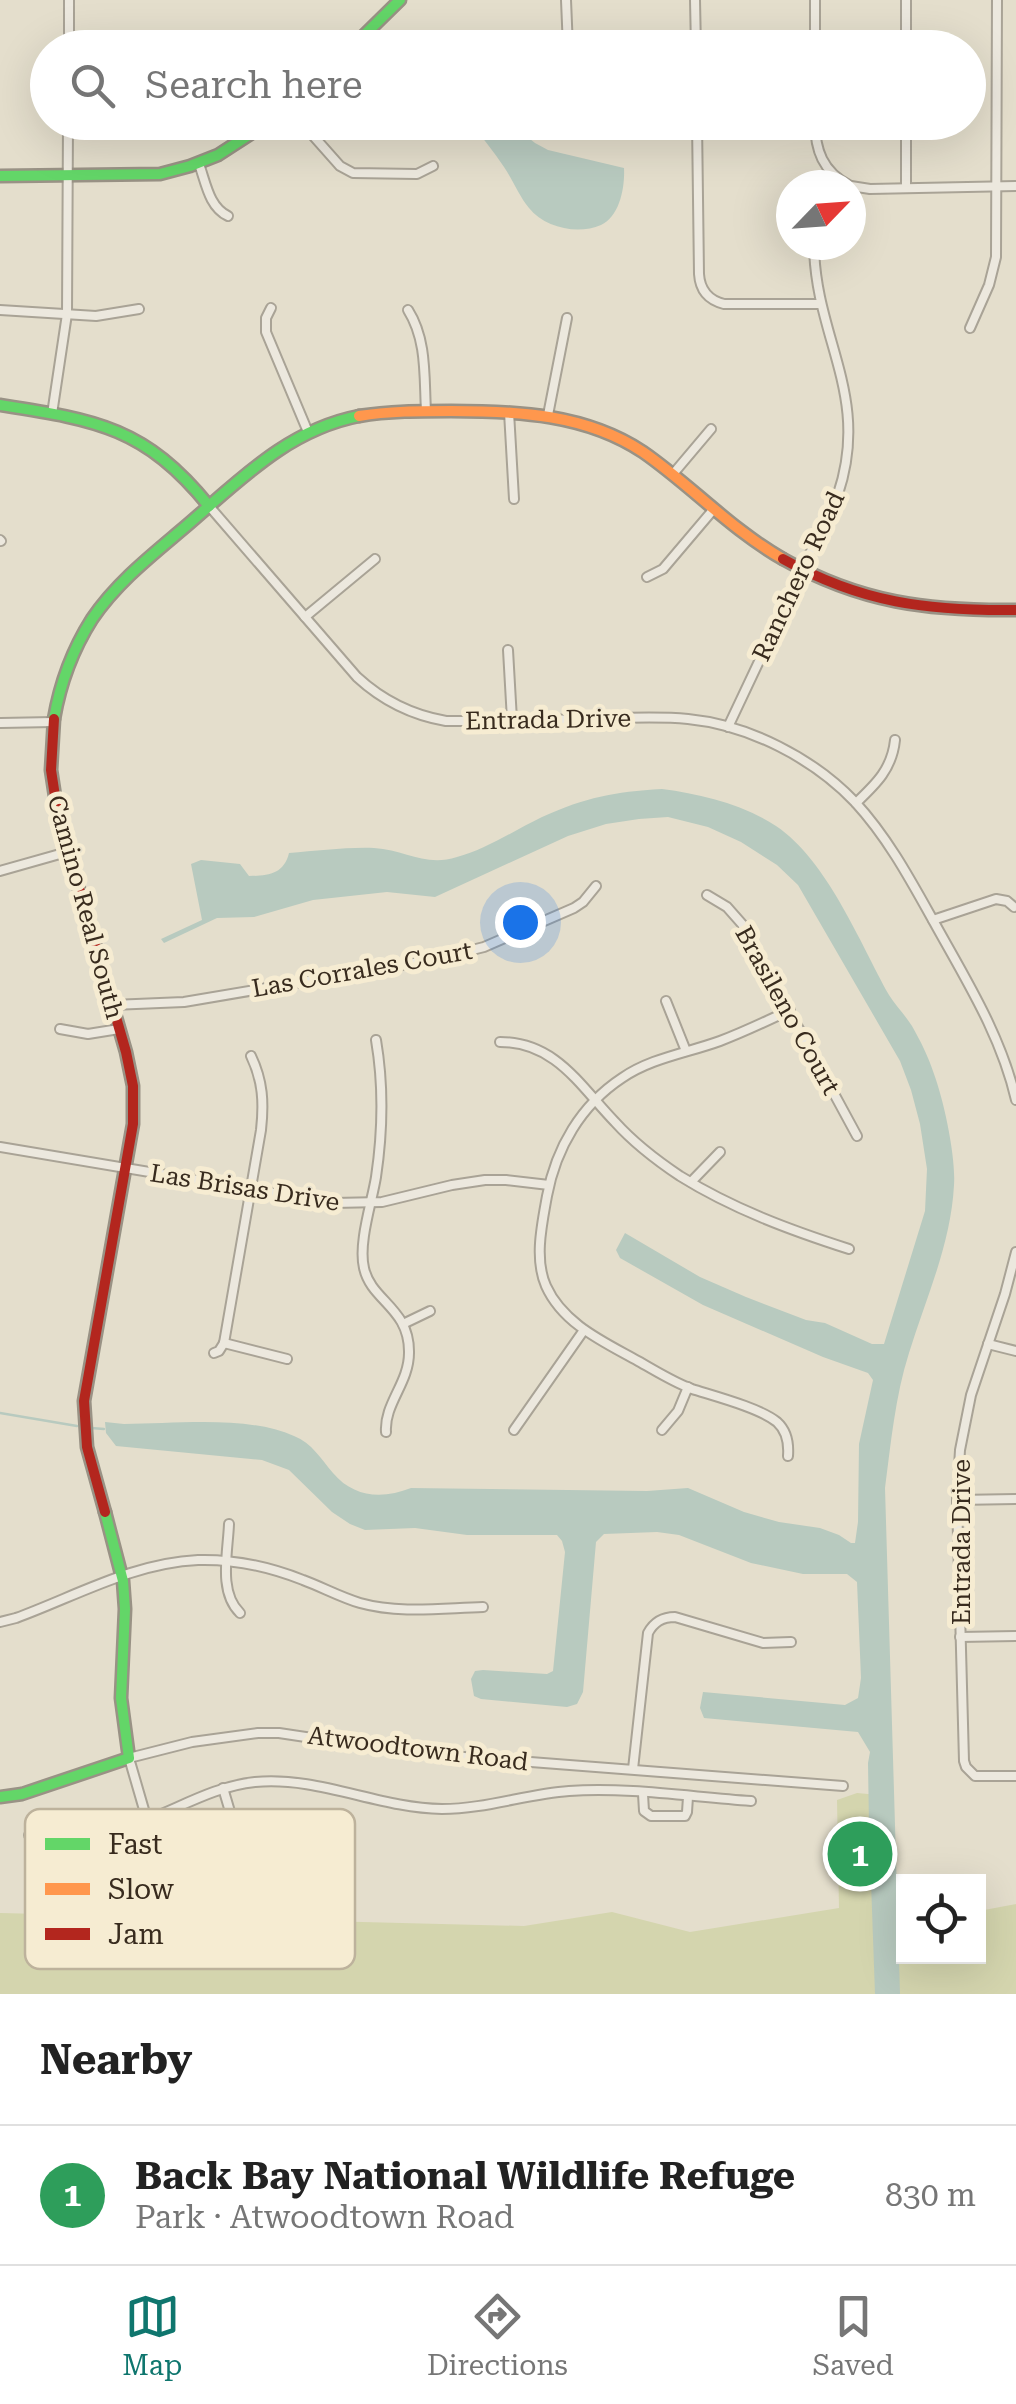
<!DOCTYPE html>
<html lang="en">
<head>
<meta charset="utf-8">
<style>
	body { margin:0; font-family:"Roboto Serif",serif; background:#f2f2f2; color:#222 }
	.controls { position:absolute; right:30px; bottom:30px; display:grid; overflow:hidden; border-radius:0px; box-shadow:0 10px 40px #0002 }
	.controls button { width:90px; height:90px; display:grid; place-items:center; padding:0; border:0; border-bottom:2px solid #e0e0e0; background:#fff; color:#222; font:50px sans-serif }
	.compass { position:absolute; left:776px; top:170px; width:90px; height:90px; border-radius:50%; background:#fff; box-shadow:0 10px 40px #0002; rotate:65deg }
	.you { position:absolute; left:520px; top:922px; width:35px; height:35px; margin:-25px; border:8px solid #fff; border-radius:50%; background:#1a73e8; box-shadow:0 0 0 15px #1a73e833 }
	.badge { display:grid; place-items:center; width:65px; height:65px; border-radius:50%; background:#0f766e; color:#fff; font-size:32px; font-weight:700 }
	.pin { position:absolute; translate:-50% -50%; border:5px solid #fff; box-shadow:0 2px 10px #0006 }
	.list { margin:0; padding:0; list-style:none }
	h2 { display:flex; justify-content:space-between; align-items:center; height:130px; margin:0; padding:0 40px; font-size:42px }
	h2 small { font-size:32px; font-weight:400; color:#767676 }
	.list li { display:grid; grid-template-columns:65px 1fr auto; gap:30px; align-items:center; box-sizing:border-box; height:140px; padding:0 40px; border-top:2px solid #e0e0e0 }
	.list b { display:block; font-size:38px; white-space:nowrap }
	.list p { margin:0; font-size:32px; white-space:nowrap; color:#767676 }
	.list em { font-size:32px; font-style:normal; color:#767676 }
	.icon { flex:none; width:55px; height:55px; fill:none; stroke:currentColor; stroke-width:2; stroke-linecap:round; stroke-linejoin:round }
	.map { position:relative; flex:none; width:1016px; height:1994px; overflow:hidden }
	.search { position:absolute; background:#fff; box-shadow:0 10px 40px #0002; left:30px; right:30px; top:30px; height:110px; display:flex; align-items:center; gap:25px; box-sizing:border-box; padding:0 35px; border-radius:55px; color:#767676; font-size:38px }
	.sheet { height:270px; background:#fff }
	nav { display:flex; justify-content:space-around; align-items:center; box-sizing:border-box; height:140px; border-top:2px solid #e0e0e0; background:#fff; font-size:28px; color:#767676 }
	nav a { display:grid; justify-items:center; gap:5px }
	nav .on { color:#0f766e }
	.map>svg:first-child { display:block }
	.green { fill:#d4d5ae }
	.water { fill:#b8cabf }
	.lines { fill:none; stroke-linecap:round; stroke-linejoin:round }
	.stream { stroke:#b8cabf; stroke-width:2.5 }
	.street-casing { stroke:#a9a396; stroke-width:12 }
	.fast-casing { stroke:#999285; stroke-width:15 }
	.slow-casing { stroke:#999285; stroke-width:15 }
	.jam-casing { stroke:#999285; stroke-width:15 }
	.street { stroke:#ece8de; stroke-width:8 }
	.fast { stroke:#63d668; stroke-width:10 }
	.slow { stroke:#ff974d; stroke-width:10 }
	.jam { stroke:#b3261e; stroke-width:10 }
	.labels { text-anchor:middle; stroke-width:10; stroke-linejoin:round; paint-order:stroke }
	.street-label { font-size:25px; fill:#382b1e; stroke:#f6ecd2 }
	.key { fill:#f6ecd2; stroke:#bdb29c; stroke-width:2.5 }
	.key-label { font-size:28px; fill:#382b1e }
</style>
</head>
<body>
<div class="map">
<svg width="1016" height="1994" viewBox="0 0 1016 1994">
	<rect width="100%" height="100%" fill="#e4decc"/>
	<!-- green -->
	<polygon class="green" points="857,1793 879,1795 897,1933 897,1926 903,1925 904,1956 978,1956 979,1911 1016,1904 1016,1994 0,1994 0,1913 524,1926 612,1912 690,1932 839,1908 837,1800"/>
	<!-- water -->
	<g class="water">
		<path d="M 471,123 L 510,123 L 535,143 L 548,150 L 624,168 C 625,187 620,216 601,225 C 578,235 545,228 529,208 C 519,196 513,180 504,167 C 494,152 482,137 471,123 Z"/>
		<path d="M 662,789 C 701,794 742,804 776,826 C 827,860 860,943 889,995 C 896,1006 905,1015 912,1026 C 920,1040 929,1058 934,1074 C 944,1101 956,1157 954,1185 C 951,1244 926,1298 909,1353 C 895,1397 891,1443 885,1488 L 900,1994 L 875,1994 L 869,1826 L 868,1763 L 870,1752 L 858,1732 L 704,1718 L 700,1708 L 703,1692 L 845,1705 L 858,1698 L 861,1678 L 857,1582 L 847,1574 L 803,1574 L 751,1563 L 679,1535 L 657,1532 L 604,1534 L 596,1542 L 583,1692 L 577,1704 L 567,1707 L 481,1699 L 474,1696 L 471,1679 L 475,1671 L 483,1670 L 547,1674 L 553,1671 L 565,1552 L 562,1541 L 557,1535 L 467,1535 L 415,1528 L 365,1530 L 350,1524 L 332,1512 L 289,1470 L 262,1460 L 116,1446 L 106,1433 L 105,1422 L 124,1424 C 175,1424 248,1415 294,1436 C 312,1443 321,1459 333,1473 C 354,1498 383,1499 411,1488 L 647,1491 L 688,1488 L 744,1512 L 779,1522 L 820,1528 L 839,1535 L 851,1543 L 855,1543 L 858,1522 L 859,1444 L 873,1380 L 868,1373 L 823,1357 L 703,1305 L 620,1258 L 616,1250 L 625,1233 L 700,1277 L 746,1297 L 806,1320 L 825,1323 L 872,1344 L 884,1344 L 925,1211 L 927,1169 L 920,1124 L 911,1090 L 900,1061 L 798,885 L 777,865 L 741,842 L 708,827 L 668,817 L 639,819 L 606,824 L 568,836 L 435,897 L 387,892 L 313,900 L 254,917 L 217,918 L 164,943 L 161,939 L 202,920 L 191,864 L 201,860 L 240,864 L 249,876 C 268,876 284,874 289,853 C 317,851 346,847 374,848 C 406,850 425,867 457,857 C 485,850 515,830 542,817 C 587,797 613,792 662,789 Z"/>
	</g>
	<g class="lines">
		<!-- stream -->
		<g class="stream">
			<polyline points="0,1413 77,1426"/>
			<polyline points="91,1428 104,1429"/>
		</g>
		<defs>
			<g id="street">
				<polyline points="566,0 568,48"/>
				<polyline points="695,0 696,48"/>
				<polyline points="69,48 69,0"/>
				<polyline points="815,48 815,0"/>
				<polyline points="906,48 906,0"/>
				<polyline points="301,122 340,166 353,173 417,174 433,166"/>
				<path d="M 697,122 L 699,274 C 700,290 708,300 724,304 L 820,304"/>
				<path d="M 815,122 C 815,150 823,172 849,185"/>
				<path d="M 199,164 C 206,183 209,207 228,216"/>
				<polyline points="851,186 870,189 1016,186"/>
				<polyline points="906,188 906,122"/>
				<polyline points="271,308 266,318 266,332 308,432"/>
				<polyline points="0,310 96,316 139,309"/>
				<path d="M 408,310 C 427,340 424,376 426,411"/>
				<polyline points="970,328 989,285 996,257 997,0"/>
				<polyline points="509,412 514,499"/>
				<polyline points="52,414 67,314 68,122"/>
				<polyline points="548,415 567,318"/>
				<polyline points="673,474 711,429"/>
				<path d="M 209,506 L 357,677 C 383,701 411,715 446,721 C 494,721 542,720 590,719 C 623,718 656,716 688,719 C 749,725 813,758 855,802 C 888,838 910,879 934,922 C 966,980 1001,1035 1016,1100"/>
				<polyline points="0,540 1,541"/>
				<polyline points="647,577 663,569 713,510"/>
				<polyline points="305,617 375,559"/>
				<polyline points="508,650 512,720"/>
				<polyline points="1,723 53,722"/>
				<path d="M 728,727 L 838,494 C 871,396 815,338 814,245"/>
				<path d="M 856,803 C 876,784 892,769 895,740"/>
				<polyline points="0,871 67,852"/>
				<polyline points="707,895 727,907 742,924 857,1136"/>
				<polyline points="933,920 996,899 1007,901 1014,907"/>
				<polyline points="666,1001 686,1051"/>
				<polyline points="112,1005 184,1002 432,960 484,947 574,908 583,902 596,886"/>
				<polyline points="60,1029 88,1034 119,1029"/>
				<path d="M 376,1040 C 384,1087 383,1130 376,1177 C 372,1202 358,1243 364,1268 C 371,1301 410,1308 409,1353 C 409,1383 384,1404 386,1432"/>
				<path d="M 500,1042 C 556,1042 580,1086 615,1122 C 634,1143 656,1160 680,1176 C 733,1209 790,1230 849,1249"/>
				<polyline points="0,1147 334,1203 382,1202 452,1185 485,1180 506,1180 549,1185"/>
				<polyline points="691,1182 720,1152"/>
				<polyline points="1016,1252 1005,1294 971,1395 960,1450 957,1500 964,1761 966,1767 975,1776 1016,1776"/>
				<polyline points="403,1324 430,1311"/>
				<path d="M 224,1343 L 261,1130 C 264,1103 263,1081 251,1056"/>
				<polyline points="224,1343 287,1359"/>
				<polyline points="988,1344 1016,1351"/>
				<polyline points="214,1353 219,1351 224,1343"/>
				<polyline points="514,1430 584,1330"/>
				<polyline points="662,1430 678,1411 688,1387"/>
				<path d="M 788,1456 C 789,1443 787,1431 777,1422 C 760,1408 714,1396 692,1389 C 673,1382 656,1371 638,1361 C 604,1342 563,1324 546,1286 C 534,1259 542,1224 547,1196 C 556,1148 581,1105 622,1078 C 651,1058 687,1053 720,1041 C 744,1032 767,1021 790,1010"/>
				<polyline points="957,1500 1016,1499"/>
				<path d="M 229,1524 C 228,1552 218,1592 240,1613"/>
				<path d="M 0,1622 L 16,1618 C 76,1596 133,1563 198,1560 C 234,1559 270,1567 303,1580 C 322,1587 340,1597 360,1603 C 399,1614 443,1608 483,1607"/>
				<polyline points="960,1637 1016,1636"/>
				<path d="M 633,1769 L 648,1633 C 654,1622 662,1617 675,1617 L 763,1643 L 791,1642"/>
				<polyline points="223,1788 231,1815 235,1844"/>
				<polyline points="643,1794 644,1811 651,1816 685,1816 687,1812 688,1797"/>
				<polyline points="147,1820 129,1758 192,1742 258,1733 279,1733 412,1753 843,1786"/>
				<path d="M 29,1835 C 59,1834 98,1836 127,1827 C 171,1814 208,1787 255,1782 C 319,1776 378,1808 442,1809 C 485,1809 527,1794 569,1791 C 629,1787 691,1797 751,1801"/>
				<path d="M 235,1844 L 238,1870 L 234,1876 C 214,1880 188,1887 184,1862 L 191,1851 Z"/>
			</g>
			<g id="fast">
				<polyline points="351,48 400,0"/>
				<polyline points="0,176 160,174 190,166 218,155 269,122"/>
				<path d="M 0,405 C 96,420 145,427 209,506"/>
				<path d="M 54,719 C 60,684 73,649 92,619 C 117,582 152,555 185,527 C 239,481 287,430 359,416"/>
				<polyline points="0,1797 22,1794 129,1758 121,1698 125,1609 123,1581 105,1512"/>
			</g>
			<path id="slow" d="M 359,416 C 389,411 420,411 451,411 C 517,411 586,414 643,452 C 692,486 729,528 783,559"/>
			<g id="jam">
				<path d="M 783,559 C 861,603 928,611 1016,610"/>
				<polyline points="54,719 51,770 58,816 126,1052 133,1086 133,1124 84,1401 87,1447 105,1512"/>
			</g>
		</defs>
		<!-- street casing -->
		<use href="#street" class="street-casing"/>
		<!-- fast casing -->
		<use href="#fast" class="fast-casing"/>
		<!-- slow casing -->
		<use href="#slow" class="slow-casing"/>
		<!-- jam casing -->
		<use href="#jam" class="jam-casing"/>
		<!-- street -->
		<use href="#street" class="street"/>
		<!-- fast -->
		<use href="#fast" class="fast"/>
		<!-- slow -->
		<use href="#slow" class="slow"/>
		<!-- jam -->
		<use href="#jam" class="jam"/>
	</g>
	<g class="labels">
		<!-- street labels -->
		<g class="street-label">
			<text transform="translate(798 576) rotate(-65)" y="9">Ranchero Road</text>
			<text transform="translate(548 719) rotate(-1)" y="9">Entrada Drive</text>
			<text transform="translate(86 907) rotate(75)" y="9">Camino Real South</text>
			<text transform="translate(362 969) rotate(-10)" y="9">Las Corrales Court</text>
			<text transform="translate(788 1010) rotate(61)" y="9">Brasileno Court</text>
			<text transform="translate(245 1187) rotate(9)" y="9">Las Brisas Drive</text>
			<text transform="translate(961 1542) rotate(-90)" y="9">Entrada Drive</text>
			<text transform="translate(418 1748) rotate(7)" y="9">Atwoodtown Road</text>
		</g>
	</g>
	<!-- legend -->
	<rect x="25" y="1809" width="330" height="160" rx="15" class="key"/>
	<rect x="45" y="1838" width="45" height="12" fill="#63d668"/>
	<rect x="45" y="1883" width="45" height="12" fill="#ff974d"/>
	<rect x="45" y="1928" width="45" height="12" fill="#b3261e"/>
	<g class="key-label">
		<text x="108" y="1854">Fast</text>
		<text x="108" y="1899">Slow</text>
		<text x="108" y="1944">Jam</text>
	</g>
</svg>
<div class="controls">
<button><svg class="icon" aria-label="locate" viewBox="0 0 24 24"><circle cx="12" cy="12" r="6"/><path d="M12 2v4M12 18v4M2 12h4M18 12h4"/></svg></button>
</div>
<svg class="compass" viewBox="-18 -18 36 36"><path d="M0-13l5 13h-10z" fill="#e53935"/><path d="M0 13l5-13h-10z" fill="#767676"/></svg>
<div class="you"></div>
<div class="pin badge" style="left:860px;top:1854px;background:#2e9e5b">1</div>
<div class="search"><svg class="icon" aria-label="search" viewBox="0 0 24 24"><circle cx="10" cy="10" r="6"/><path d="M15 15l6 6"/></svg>Search here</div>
</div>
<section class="sheet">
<h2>Nearby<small></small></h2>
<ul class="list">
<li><span class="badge" style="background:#2e9e5b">1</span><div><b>Back Bay National Wildlife Refuge</b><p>Park · Atwoodtown Road</p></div><em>830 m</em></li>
</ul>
</section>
<nav>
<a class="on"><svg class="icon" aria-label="map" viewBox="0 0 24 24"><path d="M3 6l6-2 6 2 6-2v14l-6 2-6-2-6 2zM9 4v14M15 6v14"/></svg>Map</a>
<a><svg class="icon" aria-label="directions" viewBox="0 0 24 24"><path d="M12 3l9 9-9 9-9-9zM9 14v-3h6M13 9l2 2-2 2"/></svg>Directions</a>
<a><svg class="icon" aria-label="saved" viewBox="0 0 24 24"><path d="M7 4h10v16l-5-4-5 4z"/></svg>Saved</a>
</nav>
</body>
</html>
